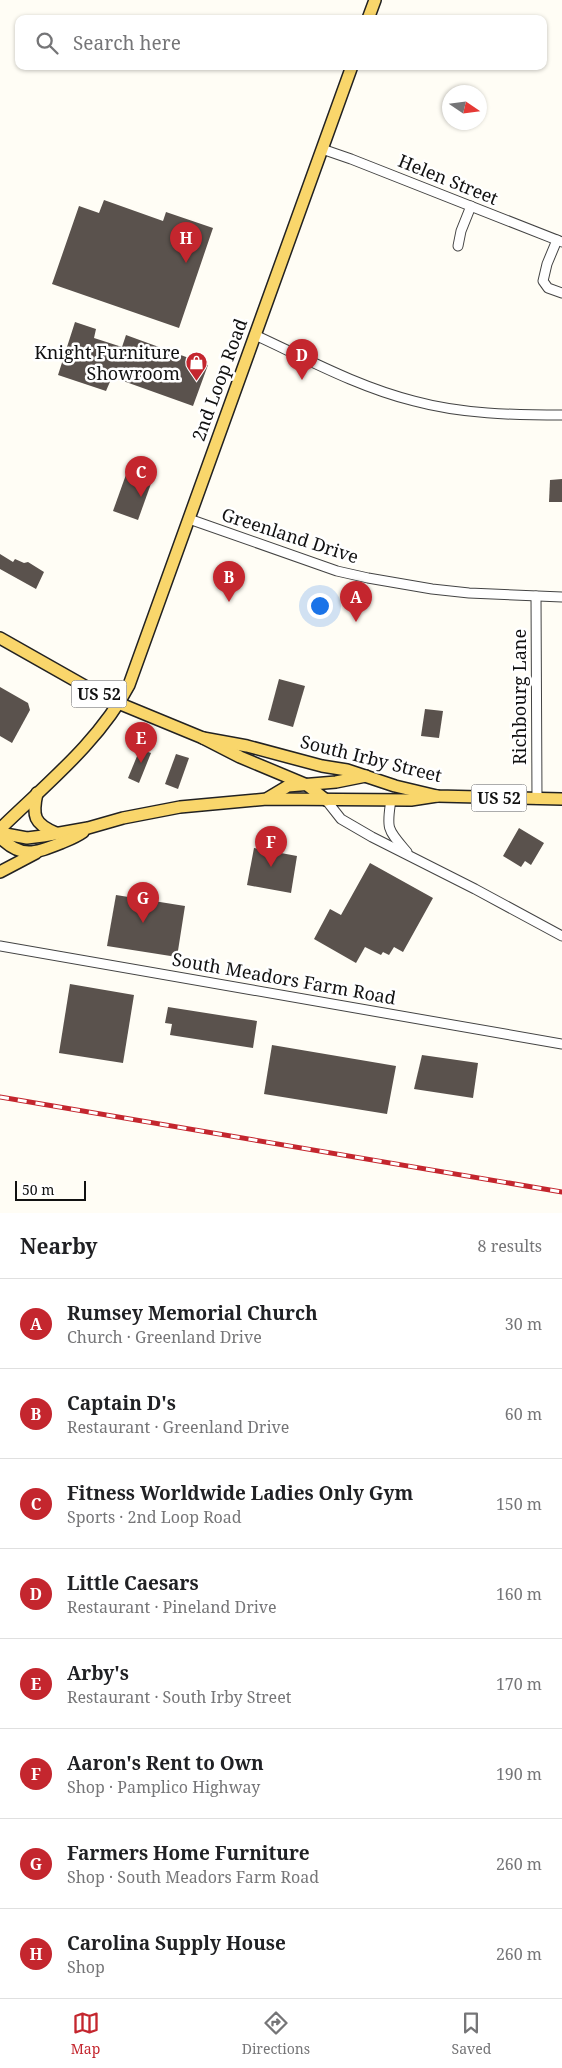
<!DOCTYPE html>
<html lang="en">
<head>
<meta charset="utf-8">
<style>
	body { margin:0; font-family:"Noto Serif",serif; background:#f6f6f6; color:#202124 }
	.compass { position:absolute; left:442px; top:85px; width:45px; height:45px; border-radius:50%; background:#fff; box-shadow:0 1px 4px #0004; rotate:103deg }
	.scale { position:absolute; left:15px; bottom:12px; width:71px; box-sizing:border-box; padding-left:5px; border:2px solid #111; border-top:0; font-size:14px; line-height:18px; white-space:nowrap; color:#111; -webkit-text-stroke:4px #fff; paint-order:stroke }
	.you { position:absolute; left:319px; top:605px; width:18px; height:18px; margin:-12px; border:4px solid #fff; border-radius:50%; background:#1a73e8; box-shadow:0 0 0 8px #1a73e833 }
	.badge { display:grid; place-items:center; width:32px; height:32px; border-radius:50%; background:#c4262e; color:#fff; font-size:16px; font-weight:700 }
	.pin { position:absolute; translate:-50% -41px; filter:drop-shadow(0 1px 2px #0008) }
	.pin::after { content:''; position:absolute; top:26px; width:18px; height:15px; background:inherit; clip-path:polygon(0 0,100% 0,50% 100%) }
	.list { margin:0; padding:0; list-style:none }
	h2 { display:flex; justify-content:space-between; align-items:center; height:65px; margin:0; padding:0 20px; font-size:21px }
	h2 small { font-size:16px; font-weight:400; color:#757577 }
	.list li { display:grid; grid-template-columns:32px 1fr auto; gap:15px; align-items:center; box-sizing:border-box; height:90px; padding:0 20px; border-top:1px solid #e0e0e0 }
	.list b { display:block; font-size:19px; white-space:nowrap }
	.list p { margin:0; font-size:16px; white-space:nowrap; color:#757577 }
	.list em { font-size:16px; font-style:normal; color:#757577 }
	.icon { flex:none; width:28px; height:28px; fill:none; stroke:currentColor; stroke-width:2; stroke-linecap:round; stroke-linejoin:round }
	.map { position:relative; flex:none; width:562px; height:1213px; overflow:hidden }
	.search { position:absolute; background:#fff; box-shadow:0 1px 4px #0004; left:15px; right:15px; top:15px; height:55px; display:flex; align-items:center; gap:12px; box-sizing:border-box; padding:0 18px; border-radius:10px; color:#757577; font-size:19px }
	.sheet { height:785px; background:#fff }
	nav { display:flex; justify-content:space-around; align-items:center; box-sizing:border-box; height:70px; border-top:1px solid #e0e0e0; background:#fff; font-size:14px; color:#757577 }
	nav a { display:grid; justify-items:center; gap:2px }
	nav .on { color:#c4262e }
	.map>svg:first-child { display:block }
	.building { fill:#5a524d }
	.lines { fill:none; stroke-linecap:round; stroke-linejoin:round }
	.minor-casing { stroke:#444; stroke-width:11 }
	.major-casing { stroke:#222; stroke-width:14 }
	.minor { stroke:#fff; stroke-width:9 }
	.major { stroke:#f9d66b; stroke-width:11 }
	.rail-casing { stroke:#c4262e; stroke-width:5 }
	.rail { stroke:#fff; stroke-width:3; stroke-dasharray:9; stroke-linecap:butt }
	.labels { text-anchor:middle; stroke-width:5; stroke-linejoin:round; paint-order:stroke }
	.shield { fill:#fff; stroke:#585858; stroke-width:1 }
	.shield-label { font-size:16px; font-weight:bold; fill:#111 }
	.street-label { font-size:18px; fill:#111; stroke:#fff }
	.poi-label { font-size:18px; fill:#111; stroke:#fff; text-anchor:end }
</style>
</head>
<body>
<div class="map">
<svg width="562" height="1213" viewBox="0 0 562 1213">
	<rect width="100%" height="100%" fill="#fffdf5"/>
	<!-- building -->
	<g class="building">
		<polygon points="104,200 163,221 166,212 213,228 179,328 52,284 79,206 99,213"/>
		<polygon points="75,322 96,329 94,338 122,347 126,335 208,365 193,406 112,377 106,391 58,375"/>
		<polygon points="128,469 153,478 138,520 113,511"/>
		<polygon points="562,479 562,502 549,502 550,480"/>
		<polygon points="0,554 13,562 15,559 24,563 28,562 44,572 36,589 0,569"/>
		<polygon points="279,679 305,686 293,727 268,720"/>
		<polygon points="0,687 28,703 30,710 12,743 0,736"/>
		<polygon points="425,709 443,711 439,738 421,736"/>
		<polygon points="140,749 151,753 139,783 128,778"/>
		<polygon points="176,754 189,758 178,789 165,784"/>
		<polygon points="519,828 544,843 531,865 525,861 521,867 503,856"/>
		<polygon points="254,848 297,856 291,893 247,885"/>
		<polygon points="370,863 433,898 403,952 394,947 389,955 383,952 381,955 365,947 356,963 314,939 330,909 341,915"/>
		<polygon points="116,895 185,906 177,957 107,946"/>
		<polygon points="70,984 134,995 123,1063 59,1053"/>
		<polygon points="168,1007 257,1021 253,1048 170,1035 172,1024 165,1023"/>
		<polygon points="272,1045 396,1066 387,1114 264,1094"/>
		<polygon points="422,1055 478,1063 473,1098 414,1089"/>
	</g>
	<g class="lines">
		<defs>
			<g id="minor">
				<polyline points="322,149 351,159 562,242"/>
				<polyline points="557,240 547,264 543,281 548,288 562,293"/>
				<polyline points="458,246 461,231 471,206"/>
				<path d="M 255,335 C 307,359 358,387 414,401 C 462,414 512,415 562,415"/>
				<polyline points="189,519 337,571 368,578 432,589 469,593 562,597"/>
				<polyline points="536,596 537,799"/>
				<polyline points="326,800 341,819 372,837 475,889 562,936"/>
				<path d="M 391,800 C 386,830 388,830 407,852"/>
				<polyline points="0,946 562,1044"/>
			</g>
			<g id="major">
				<polyline points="368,19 375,0"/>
				<polyline points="0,638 106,698 203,738 240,757 307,785 326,800"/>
				<polyline points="203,738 247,746 322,766 347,770 395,786 437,796 562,799"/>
				<path d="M 37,793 C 32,816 34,824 56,833"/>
				<polyline points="268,798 288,786 336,782 366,776"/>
				<path d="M 0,829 C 45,785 100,741 129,685 L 352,66"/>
				<polyline points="0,833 27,838 43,836 88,828 123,818 180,807 267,799 411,800 437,796"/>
				<path d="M 0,837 C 21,859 36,853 61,843 C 68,840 76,837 83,832"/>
				<polyline points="0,872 36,853"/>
			</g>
		</defs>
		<!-- minor casing -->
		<use href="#minor" class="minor-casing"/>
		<!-- major casing -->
		<use href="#major" class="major-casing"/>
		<!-- minor -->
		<use href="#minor" class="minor"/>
		<!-- major -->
		<use href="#major" class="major"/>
		<defs>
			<polyline id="rail" points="0,1097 562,1192"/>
		</defs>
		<!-- rail casing -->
		<use href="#rail" class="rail-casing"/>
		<!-- rail -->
		<use href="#rail" class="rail"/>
	</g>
	<!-- icons -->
	<defs>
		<symbol id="shop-pin" viewBox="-11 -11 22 30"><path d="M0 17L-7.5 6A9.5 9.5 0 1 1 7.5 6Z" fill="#c4262e" stroke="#fff"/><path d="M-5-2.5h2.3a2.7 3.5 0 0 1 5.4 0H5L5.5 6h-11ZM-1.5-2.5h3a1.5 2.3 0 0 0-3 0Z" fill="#fff"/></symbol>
	</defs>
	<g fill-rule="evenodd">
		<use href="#shop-pin" x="184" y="350" width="25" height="34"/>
	</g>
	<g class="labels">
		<!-- shield labels -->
		<g class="shield">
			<rect x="71.5" y="680.5" width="55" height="27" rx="4"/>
			<rect x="471.5" y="784.5" width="55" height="27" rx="4"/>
		</g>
		<g class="shield-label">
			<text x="99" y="700">US 52</text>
			<text x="499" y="804">US 52</text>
		</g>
		<!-- street labels -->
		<g class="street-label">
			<text transform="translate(448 180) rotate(22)" y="6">Helen Street</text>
			<text transform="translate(220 380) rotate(-70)" y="6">2nd Loop Road</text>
			<text transform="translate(290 536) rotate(18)" y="6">Greenland Drive</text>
			<text transform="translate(520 697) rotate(-90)" y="6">Richbourg Lane</text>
			<text transform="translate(371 759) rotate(14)" y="6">South Irby Street</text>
			<text transform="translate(284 979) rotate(10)" y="6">South Meadors Farm Road</text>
		</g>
		<!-- poi labels -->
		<g class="poi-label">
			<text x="180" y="359">Knight Furniture<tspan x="180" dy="21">Showroom</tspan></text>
		</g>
	</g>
</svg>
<svg class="compass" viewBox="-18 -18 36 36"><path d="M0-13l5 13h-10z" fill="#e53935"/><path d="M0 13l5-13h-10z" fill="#757577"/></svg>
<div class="scale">50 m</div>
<div class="you"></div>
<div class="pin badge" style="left:356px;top:622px">A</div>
<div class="pin badge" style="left:229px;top:602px">B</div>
<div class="pin badge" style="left:141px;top:497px">C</div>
<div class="pin badge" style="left:302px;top:380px">D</div>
<div class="pin badge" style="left:141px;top:763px">E</div>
<div class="pin badge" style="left:271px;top:867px">F</div>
<div class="pin badge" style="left:143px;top:923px">G</div>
<div class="pin badge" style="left:186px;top:263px">H</div>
<div class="search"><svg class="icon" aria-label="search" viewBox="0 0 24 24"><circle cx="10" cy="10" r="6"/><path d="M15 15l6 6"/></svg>Search here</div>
</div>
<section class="sheet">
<h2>Nearby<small>8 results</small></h2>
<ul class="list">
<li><span class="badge">A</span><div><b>Rumsey Memorial Church</b><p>Church · Greenland Drive</p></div><em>30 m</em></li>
<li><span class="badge">B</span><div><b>Captain D's</b><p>Restaurant · Greenland Drive</p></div><em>60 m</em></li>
<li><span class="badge">C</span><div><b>Fitness Worldwide Ladies Only Gym</b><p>Sports · 2nd Loop Road</p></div><em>150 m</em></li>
<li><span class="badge">D</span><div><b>Little Caesars</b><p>Restaurant · Pineland Drive</p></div><em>160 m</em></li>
<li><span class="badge">E</span><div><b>Arby's</b><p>Restaurant · South Irby Street</p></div><em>170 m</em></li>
<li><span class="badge">F</span><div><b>Aaron's Rent to Own</b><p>Shop · Pamplico Highway</p></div><em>190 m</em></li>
<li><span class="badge">G</span><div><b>Farmers Home Furniture</b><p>Shop · South Meadors Farm Road</p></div><em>260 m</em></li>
<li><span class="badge">H</span><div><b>Carolina Supply House</b><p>Shop</p></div><em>260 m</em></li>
</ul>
</section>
<nav>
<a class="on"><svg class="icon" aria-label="map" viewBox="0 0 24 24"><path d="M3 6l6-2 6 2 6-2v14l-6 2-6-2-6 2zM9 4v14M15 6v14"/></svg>Map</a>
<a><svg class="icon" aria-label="directions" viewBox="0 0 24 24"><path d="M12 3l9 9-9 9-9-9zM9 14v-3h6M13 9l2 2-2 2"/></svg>Directions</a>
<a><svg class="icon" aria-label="saved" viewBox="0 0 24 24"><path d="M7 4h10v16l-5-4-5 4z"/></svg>Saved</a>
</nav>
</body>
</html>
